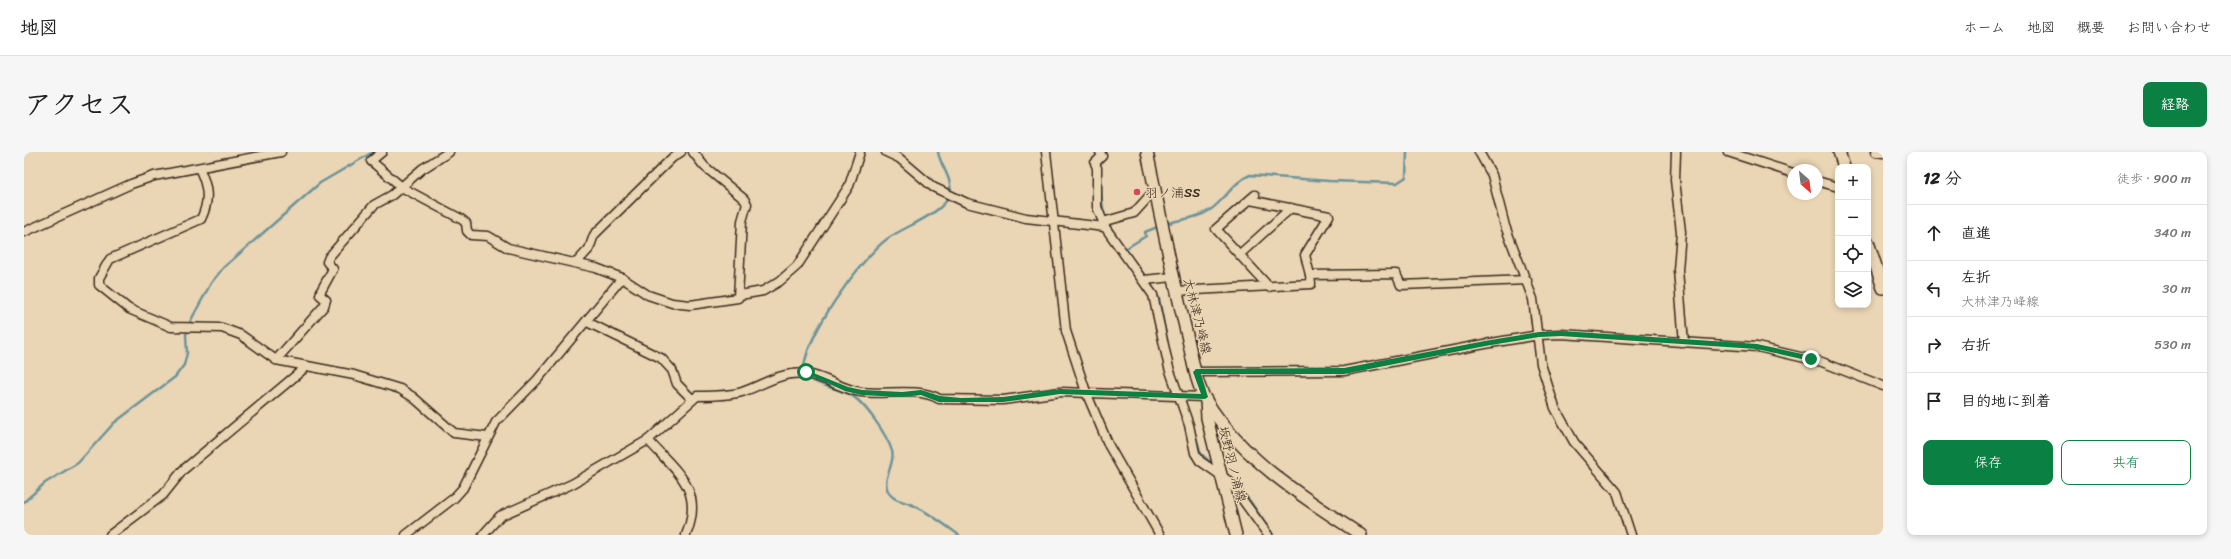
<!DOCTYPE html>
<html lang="ja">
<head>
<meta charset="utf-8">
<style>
	body { margin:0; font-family:Sriracha,"Klee One",sans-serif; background:#f6f6f6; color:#222 }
	.controls { position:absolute; right:12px; top:12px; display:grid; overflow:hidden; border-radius:8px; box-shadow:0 2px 6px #0003 }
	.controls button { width:36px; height:36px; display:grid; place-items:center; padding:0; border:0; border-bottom:1px solid #e0e0e0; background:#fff; color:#222; font:20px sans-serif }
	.compass { position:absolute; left:1763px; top:12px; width:36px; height:36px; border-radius:50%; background:#fff; box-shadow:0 2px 6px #0003; rotate:152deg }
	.stop { position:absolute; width:12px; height:12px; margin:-9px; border:3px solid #0b8043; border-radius:50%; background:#fff }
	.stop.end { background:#0b8043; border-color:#fff; box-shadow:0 1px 4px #0008 }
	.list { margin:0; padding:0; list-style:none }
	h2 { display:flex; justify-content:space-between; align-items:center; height:52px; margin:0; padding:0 16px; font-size:17px }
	h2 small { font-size:13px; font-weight:400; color:#767676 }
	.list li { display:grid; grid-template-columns:26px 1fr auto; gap:12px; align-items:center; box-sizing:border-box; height:56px; padding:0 16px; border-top:1px solid #e0e0e0 }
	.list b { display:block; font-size:15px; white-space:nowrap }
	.list p { margin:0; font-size:13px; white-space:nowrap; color:#767676 }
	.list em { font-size:13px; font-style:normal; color:#767676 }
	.actions { display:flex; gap:8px; padding:12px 16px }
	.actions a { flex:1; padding:9px 0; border:1px solid #0b8043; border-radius:8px; text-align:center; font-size:14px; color:#0b8043 }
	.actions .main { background:#0b8043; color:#fff }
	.icon { flex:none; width:22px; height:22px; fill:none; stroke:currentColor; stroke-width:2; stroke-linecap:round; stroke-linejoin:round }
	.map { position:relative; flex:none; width:1859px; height:383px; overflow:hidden; border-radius:8px }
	header { display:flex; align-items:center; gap:24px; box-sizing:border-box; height:56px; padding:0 20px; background:#fff; border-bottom:1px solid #e0e0e0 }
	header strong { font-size:19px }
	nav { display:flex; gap:22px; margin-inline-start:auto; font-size:14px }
	.intro { display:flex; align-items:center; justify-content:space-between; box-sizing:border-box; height:96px; padding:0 24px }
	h1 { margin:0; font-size:28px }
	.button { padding:10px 18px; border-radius:8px; background:#0b8043; color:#fff; font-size:14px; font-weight:700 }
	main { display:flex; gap:24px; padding:0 24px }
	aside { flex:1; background:#fff; border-radius:8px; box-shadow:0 2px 6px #0003 }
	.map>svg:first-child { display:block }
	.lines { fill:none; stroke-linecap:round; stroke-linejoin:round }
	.stream { stroke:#6d949b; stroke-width:2.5 }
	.street-casing { stroke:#3b2a1e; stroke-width:11 }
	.secondary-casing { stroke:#3b2a1e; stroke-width:14 }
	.street { stroke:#ead5b4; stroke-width:8 }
	.secondary { stroke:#ead5b4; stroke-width:11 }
	.route { fill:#0b8043 }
	.poi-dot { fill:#d1495b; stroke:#ead5b4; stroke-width:1.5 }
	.labels { text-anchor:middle; stroke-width:3; stroke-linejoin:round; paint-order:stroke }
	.poi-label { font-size:13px; fill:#3b2a1e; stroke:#ead5b4; text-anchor:start }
	.street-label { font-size:13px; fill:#3b2a1e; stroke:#ead5b4 }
</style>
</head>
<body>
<header>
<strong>地図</strong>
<nav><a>ホーム</a><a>地図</a><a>概要</a><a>お問い合わせ</a></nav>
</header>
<div class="intro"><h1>アクセス</h1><a class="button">経路</a></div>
<main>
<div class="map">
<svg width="1859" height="383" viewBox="0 0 1859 383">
	<rect width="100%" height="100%" fill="#ead5b4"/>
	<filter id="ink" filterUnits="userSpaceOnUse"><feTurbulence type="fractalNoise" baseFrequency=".025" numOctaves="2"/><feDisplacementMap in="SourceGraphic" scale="8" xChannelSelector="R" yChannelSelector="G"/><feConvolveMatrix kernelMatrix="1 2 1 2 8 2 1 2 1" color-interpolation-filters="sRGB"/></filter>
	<g filter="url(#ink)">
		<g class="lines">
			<!-- stream -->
			<g class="stream">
				<path d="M 1072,0 C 1080,21 1074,43 1081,64"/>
				<polyline points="1084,70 1090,82"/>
				<path d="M 1141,72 C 1156,67 1173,67 1186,58 C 1201,48 1209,30 1226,23 L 1305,29 L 1373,31 L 1382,25 L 1383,0"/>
				<polyline points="1100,96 1122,125"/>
				<polyline points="1101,97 1122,84 1121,80 1136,74"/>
				<polyline points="1132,142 1135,146 1143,189"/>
				<path d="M 780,221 C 777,189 837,106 863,87 C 879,75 922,61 926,41 C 929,27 916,13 914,0"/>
				<path d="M 782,225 C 795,234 810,235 825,242 C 840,249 863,283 868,299 C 872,313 856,327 865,341 C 869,348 878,349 886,352 C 904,359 919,372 935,383"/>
				<polyline points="1170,278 1177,302 1190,313"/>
				<polyline points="1199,319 1226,349 1249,383"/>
				<polyline points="0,350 21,331 54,311 90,271 151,225 160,213 163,201 162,183 167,168 187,131 199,116 296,31 349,0"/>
			</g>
			<defs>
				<g id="street">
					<polyline points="358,0 347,9 379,36 437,67 442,71 443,79 447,83 464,84 484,96 572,116 598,126 624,143 648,151 666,153 714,146 718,69 723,52 720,47 680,14 669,0"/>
					<polyline points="862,0 875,6 909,35 943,51 1002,66 1081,75"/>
					<polyline points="1022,0 1042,179 1062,240 1085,294 1136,383"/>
					<polyline points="1076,0 1078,4 1071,11 1073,16 1073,55 1081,75 1129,143 1145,216 1165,273 1171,301 1176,309 1205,329 1244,383"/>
					<polyline points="1455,0 1468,23 1481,74 1509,147 1517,212 1531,256 1550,290 1593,340 1607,383"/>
					<polyline points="1652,0 1651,28 1657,80 1654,118 1660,191"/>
					<polyline points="1704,0 1769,21"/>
					<polyline points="1852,0 1859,1"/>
					<path d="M 175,16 C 184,34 186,49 177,67 L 86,107 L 75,126 L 75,133 L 105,157 L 147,175 L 198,176 L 217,183 L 252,208 L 330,223 L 376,237 L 389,245 L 430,281 L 463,285"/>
					<polyline points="1793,29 1814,35"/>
					<polyline points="1231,43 1192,77 1245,135"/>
					<polyline points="1226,48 1305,64 1281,103 1286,123"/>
					<polyline points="1079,70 1110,61 1130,39"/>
					<polyline points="0,80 107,32 130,24 257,0"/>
					<polyline points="1216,102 1267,56"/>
					<polyline points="553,110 565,97 570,83 648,6 657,0"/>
					<polyline points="1120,128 1149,125"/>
					<polyline points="1152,139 1287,132 1286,123 1372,122 1377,133 1503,128"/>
					<polyline points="716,143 739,139 756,129 773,114 825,34 836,0"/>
					<polyline points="563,170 637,206 648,218 653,232 668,247"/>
					<polyline points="252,208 300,154 302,148 296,143 297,139 309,117 303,110 305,105 350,53 368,43 398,17 425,0"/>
					<polyline points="1172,220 1320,219 1461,192 1515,183 1537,182 1733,195 1798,210 1859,234"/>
					<polyline points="86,383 139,343 159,318 282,215"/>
					<polyline points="382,383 430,346 439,336 472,270 513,228 598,126"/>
					<polyline points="459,383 476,364 548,332 624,288"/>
					<path d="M 662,383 C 681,337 652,320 624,288 L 673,244 C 688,244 704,244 718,240 C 734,235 750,224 767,222 C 793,218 812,236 837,240 C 861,243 895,235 915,247 L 979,248 L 1036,240 L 1181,245"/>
				</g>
				<g id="secondary">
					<path d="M 1123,0 C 1136,61 1148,122 1163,183 C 1168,204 1171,231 1183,250 C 1220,309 1280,346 1337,383"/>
					<polyline points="1815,0 1820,15"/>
					<polyline points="1844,90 1859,136"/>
					<polyline points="1182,248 1183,266 1212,383"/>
				</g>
			</defs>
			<!-- street casing -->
			<use href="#street" class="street-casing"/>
			<!-- secondary casing -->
			<use href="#secondary" class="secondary-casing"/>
			<!-- street -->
			<use href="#street" class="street"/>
			<!-- secondary -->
			<use href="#secondary" class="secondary"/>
		</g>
	</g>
	<!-- route -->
	<polygon class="route" points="1537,179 1733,192 1787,204 1790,207 1787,209 1733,197 1537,184 1515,185 1461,194 1320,222 1177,222 1184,245 1181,247 1036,242 979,250 915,250 897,243 878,245 838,243 821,239 779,220 782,218 824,235 838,238 878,240 897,238 916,244 937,246 979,245 1036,237 1177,242 1169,220 1172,217 1320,216 1461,189 1515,180"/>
	<!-- markers -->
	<circle class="poi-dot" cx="1113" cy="40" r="4"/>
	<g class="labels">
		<!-- poi labels -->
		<g class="poi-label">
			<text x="1121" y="45">羽ノ浦SS</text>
		</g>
		<!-- street labels -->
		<g class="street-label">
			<text transform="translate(1174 164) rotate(76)" y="5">大林津乃峰線</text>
			<text transform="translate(1209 312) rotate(76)" y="5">坂野羽ノ浦線</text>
		</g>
	</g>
</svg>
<div class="controls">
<button>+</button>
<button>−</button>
<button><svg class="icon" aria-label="locate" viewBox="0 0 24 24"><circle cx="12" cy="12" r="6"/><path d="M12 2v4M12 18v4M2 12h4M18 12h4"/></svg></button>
<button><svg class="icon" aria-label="layers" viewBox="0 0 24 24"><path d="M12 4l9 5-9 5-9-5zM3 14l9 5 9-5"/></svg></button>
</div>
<svg class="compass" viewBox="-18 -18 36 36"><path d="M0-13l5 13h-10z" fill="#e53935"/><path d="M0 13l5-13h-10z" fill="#767676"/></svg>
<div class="stop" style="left:782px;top:220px"></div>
<div class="stop end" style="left:1787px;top:207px"></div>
</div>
<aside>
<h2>12 分<small>徒歩 · 900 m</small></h2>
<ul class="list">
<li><svg class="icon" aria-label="ahead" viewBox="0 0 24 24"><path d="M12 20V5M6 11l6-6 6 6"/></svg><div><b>直進</b></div><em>340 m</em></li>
<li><svg class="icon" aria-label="left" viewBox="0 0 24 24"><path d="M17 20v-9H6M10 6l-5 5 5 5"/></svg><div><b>左折</b><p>大林津乃峰線</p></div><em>30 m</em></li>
<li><svg class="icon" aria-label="right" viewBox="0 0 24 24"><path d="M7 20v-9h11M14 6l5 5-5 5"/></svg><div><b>右折</b></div><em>530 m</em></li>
<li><svg class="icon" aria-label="arrive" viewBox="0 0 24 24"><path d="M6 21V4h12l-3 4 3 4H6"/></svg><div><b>目的地に到着</b></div></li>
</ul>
<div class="actions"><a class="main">保存</a><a>共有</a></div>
</aside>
</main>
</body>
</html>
